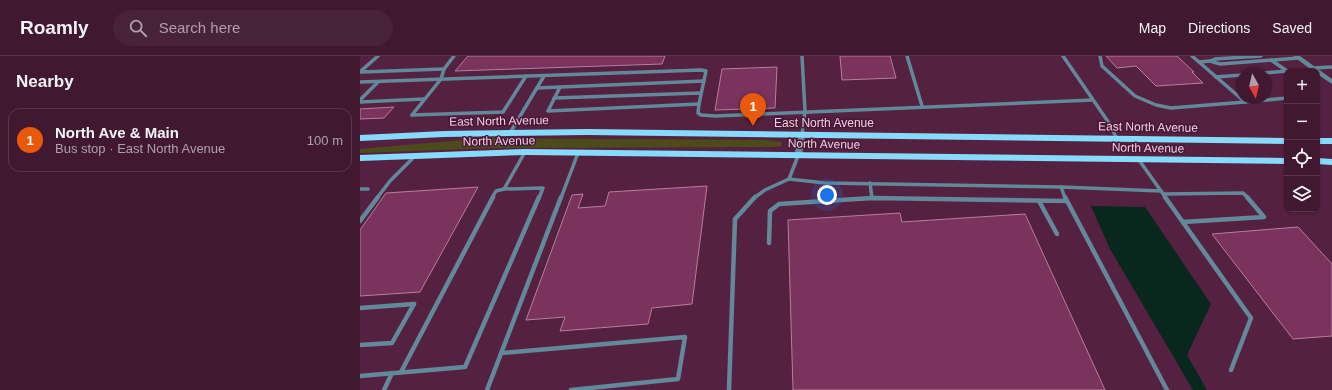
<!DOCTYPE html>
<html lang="en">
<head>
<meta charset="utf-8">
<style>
	body { margin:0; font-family:Arial,sans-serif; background:#472238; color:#f1f3f6 }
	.controls { position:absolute; right:12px; top:12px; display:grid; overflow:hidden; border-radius:8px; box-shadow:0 1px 3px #0004 }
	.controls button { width:36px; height:36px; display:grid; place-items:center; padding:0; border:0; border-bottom:1px solid #59384c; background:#401930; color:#f1f3f6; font:20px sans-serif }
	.compass { position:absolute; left:876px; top:12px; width:36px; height:36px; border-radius:50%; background:#401930; box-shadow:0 1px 3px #0004; rotate:172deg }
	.you { position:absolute; left:467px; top:139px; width:14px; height:14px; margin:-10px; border:3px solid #fff; border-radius:50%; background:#1a73e8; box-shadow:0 0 0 6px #1a73e833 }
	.badge { display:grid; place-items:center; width:26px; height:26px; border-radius:50%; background:#ea580c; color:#fff; font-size:13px; font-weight:700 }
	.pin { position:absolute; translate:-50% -33px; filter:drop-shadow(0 1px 2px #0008) }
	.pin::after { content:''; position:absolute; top:21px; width:14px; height:12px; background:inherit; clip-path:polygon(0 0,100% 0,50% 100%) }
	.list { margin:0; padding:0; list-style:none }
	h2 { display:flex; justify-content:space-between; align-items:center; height:52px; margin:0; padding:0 16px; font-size:17px }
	h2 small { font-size:13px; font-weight:400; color:#aea0ab }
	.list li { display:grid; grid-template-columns:26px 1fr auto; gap:12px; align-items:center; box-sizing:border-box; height:64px; margin:0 8px 8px; padding:0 8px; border:1px solid #59384c; border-radius:12px }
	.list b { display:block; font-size:15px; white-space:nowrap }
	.list p { margin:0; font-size:13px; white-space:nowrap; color:#aea0ab }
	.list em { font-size:13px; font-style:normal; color:#aea0ab }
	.icon { flex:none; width:22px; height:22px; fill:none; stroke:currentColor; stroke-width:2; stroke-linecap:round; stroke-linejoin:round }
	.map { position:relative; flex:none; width:972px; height:334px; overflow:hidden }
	header { display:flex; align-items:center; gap:24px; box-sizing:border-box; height:56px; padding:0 20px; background:#401930; border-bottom:1px solid #59384c }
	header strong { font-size:19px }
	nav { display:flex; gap:22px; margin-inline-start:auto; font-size:14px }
	.search { width:280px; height:36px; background:#472238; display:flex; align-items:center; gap:10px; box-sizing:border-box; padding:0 14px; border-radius:22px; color:#aea0ab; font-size:15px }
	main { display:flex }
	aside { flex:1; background:#401930 }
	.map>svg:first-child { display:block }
	.green { fill:#4e4b1a }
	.water { fill:#08281d }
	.building { fill:#79335d; stroke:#b97d9e }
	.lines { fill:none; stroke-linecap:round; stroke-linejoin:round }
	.service-far1 { stroke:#628999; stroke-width:3.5 }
	.service { stroke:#628999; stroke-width:4.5 }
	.minor { fill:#628999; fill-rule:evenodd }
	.primary { fill:#86dafb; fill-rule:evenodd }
	.labels { text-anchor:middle; stroke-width:3; stroke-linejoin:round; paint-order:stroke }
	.street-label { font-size:12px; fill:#f0cfe0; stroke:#491736 }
</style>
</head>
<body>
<header>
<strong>Roamly</strong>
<div class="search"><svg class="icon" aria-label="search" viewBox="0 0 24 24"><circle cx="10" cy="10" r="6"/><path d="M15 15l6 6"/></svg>Search here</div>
<nav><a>Map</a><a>Directions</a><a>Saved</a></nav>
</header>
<main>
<aside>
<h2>Nearby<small></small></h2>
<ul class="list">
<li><span class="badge">1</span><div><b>North Ave &amp; Main</b><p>Bus stop · East North Avenue</p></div><em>100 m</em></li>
</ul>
</aside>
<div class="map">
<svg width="972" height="334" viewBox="0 0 972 334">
	<rect width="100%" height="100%" fill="#552140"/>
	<!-- green -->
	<polygon class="green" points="126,82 405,84 422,86 421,90 414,91 131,92 0,97 0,93"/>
	<!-- water -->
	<polygon class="water" points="731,150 785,151 851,248 827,299 847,334 833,334 750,193"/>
	<!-- building -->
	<g class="building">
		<polygon points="108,0 305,0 302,8 95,15"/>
		<polygon points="480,0 530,0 536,22 482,24"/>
		<polygon points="746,0 817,0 834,16 832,16 843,27 796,30 776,10 757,12"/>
		<polygon points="417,11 415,52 355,54 362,13"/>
		<polygon points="34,51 24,62 0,63 0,53"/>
		<polygon points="347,130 332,248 292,252 288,268 200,275 205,261 166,264 212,139 223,138 218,152 245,150 249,136"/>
		<polygon points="118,131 60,236 0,240 0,174 26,137"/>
		<polygon points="540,157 542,166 665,158 745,334 433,334 428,164"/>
		<polygon points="938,171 972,208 972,280 933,283 852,178"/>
	</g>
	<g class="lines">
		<!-- service-far1 -->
		<g class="service-far1">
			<polyline points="442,0 445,55 442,79"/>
			<polyline points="547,0 562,50"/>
			<polyline points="703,0 749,67 757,83"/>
			<polyline points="740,0 742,10 775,40 796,49 811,52 885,46"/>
			<polyline points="832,0 839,6"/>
			<polyline points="901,0 855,3 850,5 860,8 938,2"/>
			<polyline points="911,4 927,15"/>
			<polyline points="850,5 839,6 885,46 927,42"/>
			<polyline points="953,12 972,11"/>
			<polyline points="1,15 18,0"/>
			<polyline points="1,16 84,13"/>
			<polyline points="892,18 927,15"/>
			<polyline points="856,21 882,19"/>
			<polyline points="0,26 341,14 346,15 339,48"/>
			<polyline points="200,31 188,55 339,48 338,57 341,59 355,60 733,44"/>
			<polyline points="177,32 344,25"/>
			<polyline points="194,42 341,37"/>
			<polyline points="0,44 18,26"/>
			<polyline points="0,46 64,43"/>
			<polyline points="52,59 143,56 166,20"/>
			<polyline points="52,59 81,23 84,13 94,0"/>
			<polyline points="150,77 184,20"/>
			<polyline points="165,96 144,133 183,132 179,142"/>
			<polyline points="779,104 806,142"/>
			<polyline points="429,123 465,127 701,131"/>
			<polyline points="510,127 512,142"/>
			<polyline points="0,133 8,133"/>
			<polyline points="804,138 883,137 888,142"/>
			<polyline points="17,142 30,125 55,100"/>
			<polyline points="132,142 136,135 144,133"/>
			<polyline points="201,142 218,97"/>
			<polyline points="394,142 405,134 429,123 438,100"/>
			<polyline points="509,142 523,142"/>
			<polyline points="705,142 701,131 801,135"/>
		</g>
		<!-- service -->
		<g class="service">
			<polyline points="705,141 807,334"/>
			<polyline points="805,141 891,262 871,314"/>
			<polyline points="679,145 697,178"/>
			<polyline points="0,165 18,141"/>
			<polyline points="823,166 904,161 887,141"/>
			<polyline points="409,187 410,155 419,148 512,142 706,145"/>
			<polyline points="0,252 54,248"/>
			<polyline points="0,289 32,287 54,248"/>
			<polyline points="141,297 325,281 318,323 211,334"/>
			<polyline points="41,316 133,141"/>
			<polyline points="0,320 105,311 179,141"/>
			<polyline points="24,334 32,317"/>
			<polyline points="127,334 201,141"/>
			<polyline points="369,334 375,163 395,141"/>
		</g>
		<!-- minor -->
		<g class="minor">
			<polygon points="933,0 940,0 972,23 972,28 957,18 957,15 953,15"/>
			<polygon points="442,77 445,79 442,100 438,102 434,100 439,79"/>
		</g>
		<!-- primary -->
		<g class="primary">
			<polygon points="228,73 927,82 927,88 228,79 84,81 0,85 0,79 84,75"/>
			<rect x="957" y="82" width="15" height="6"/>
			<polygon points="165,93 927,102 927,108 165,99 0,105 0,99"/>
			<polygon points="957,102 972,103 972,109 957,108"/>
		</g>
	</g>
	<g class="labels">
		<!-- street labels -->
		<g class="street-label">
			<text transform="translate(139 65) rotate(-1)" y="4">East North Avenue</text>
			<text x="464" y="71">East North Avenue</text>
			<text transform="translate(788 71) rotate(1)" y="4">East North Avenue</text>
			<text transform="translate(139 85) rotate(-1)" y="4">North Avenue</text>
			<text transform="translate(464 88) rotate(1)" y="4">North Avenue</text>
			<text transform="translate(788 92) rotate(1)" y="4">North Avenue</text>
		</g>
	</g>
</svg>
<div class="controls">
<button>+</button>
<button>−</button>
<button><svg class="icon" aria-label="locate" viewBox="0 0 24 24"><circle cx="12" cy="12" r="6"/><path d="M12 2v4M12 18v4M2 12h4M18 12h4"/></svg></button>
<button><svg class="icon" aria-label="layers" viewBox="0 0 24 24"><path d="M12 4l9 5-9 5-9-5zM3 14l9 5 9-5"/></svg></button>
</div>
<svg class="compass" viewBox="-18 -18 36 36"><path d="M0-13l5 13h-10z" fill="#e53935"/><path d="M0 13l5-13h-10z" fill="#aea0ab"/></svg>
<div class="you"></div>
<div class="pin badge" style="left:393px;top:70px">1</div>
</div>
</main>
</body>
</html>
